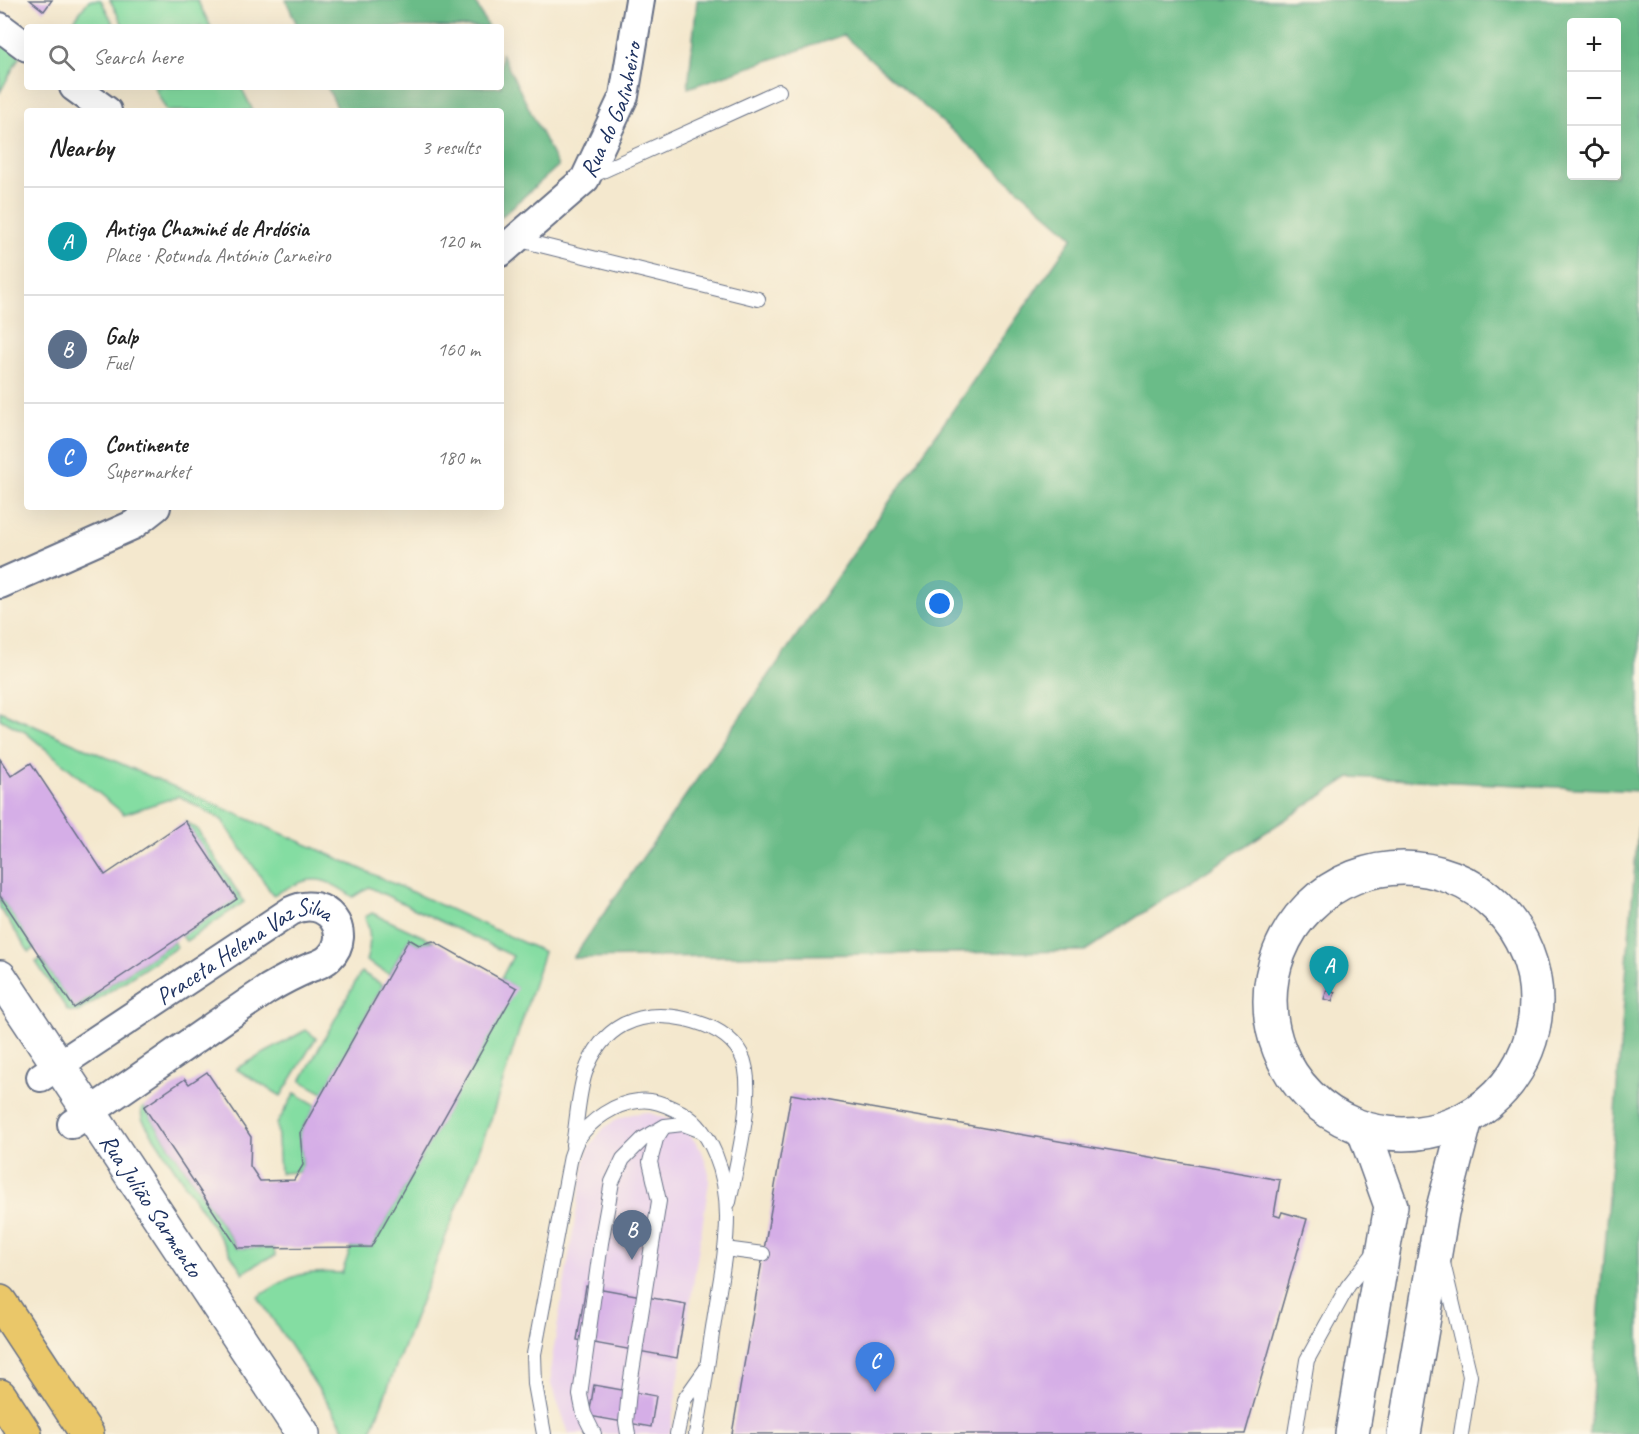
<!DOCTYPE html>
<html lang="en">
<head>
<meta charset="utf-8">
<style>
	body { margin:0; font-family:Caveat,sans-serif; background:#f2f2f2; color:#222 }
	.controls { position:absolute; right:18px; top:18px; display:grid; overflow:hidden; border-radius:6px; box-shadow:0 6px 24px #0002 }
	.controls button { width:54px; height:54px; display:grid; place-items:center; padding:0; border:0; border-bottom:2px solid #e0e0e0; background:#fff; color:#222; font:30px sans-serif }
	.you { position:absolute; left:940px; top:604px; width:21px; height:21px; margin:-15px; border:4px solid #fff; border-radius:50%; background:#1a73e8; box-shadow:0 0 0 9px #1a73e833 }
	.badge { display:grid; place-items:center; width:39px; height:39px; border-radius:50%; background:#2563eb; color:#fff; font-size:20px; font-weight:700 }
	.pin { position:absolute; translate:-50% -50px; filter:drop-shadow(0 2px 3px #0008) }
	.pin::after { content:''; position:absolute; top:32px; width:21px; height:18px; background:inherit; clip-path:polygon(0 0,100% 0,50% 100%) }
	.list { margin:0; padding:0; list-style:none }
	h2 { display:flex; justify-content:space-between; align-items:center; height:78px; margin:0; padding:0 24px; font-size:26px }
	h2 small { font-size:20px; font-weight:400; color:#767676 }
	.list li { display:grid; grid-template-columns:39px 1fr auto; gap:18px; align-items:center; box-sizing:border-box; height:108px; padding:0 24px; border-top:2px solid #e0e0e0 }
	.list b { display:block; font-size:22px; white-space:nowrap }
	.list p { margin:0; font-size:20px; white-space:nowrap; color:#767676 }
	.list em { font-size:20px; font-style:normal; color:#767676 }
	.icon { flex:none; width:33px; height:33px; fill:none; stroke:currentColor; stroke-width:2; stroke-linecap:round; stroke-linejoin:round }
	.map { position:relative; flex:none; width:1639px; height:1434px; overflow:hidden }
	.search { position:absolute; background:#fff; box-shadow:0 6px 24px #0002; left:24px; top:24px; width:480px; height:66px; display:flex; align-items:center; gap:15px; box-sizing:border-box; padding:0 21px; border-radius:6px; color:#767676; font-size:22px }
	.panel { position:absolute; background:#fff; box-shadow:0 6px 24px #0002; left:24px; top:108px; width:480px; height:402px; border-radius:6px }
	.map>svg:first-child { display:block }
	.built { fill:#ead1ec }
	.green { fill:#84dda2; stroke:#508680; stroke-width:1.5 }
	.forest { fill:#6bbc88; stroke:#437673; stroke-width:1.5; fill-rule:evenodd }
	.building { fill:#d5aee7 }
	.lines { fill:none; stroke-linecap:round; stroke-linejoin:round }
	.service-casing { stroke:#677085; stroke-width:16 }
	.minor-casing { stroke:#677085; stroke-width:32 }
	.tertiary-casing { stroke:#677085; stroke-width:36 }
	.motorway-casing { stroke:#677085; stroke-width:36 }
	.service { stroke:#fff; stroke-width:14 }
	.minor { stroke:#fff; stroke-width:28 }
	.tertiary { stroke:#fff; stroke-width:33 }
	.motorway { stroke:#eac769; stroke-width:33 }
	.labels { text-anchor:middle; stroke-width:4.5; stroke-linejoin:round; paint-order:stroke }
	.street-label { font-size:24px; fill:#1b2f5e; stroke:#fcf5e5 }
</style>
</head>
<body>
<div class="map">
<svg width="1639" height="1434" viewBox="0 0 1639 1434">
	<rect width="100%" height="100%" fill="#fcf5e5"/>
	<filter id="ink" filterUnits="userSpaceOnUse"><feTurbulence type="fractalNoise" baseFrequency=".0167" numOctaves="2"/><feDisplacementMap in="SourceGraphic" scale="12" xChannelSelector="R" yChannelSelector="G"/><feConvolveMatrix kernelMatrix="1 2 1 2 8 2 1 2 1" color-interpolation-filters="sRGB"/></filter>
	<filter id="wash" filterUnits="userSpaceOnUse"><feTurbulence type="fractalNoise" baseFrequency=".008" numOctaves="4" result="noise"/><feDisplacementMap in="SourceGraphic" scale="24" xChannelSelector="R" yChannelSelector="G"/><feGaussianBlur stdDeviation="1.35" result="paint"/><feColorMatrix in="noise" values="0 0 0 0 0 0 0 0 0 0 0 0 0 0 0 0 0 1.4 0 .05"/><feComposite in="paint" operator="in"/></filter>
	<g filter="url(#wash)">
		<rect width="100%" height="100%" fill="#f4e8ce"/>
		<!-- built -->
		<polygon class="built" points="647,1112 673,1121 687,1131 702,1151 709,1173 709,1182 670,1434 569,1434 551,1385 551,1365 585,1159 589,1147 604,1128 617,1119 632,1114"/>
		<!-- green -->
		<g class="green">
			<polygon points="89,0 101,0 115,27 69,27"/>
			<polygon points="110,0 197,0 211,27 124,27"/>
			<polygon points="0,41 20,56 0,92"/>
			<polygon points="154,87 241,87 253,111 167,111"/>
			<path d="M 0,711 L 315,848 L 544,952 L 491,1119 L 370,1434 L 348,1434 L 258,1297 C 292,1274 301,1271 342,1273 L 351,1247 L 371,1247 L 516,988 L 501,979 L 513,956 L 369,887 L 353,897 C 317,872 310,877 273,895 L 222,820 L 179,796 L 124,814 L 25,732 L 0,719 Z"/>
			<polygon points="185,821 197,829 244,902 186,941 182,936 237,899"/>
			<polygon points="0,896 35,948 29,952 0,908"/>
			<path d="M 372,913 L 433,941 L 419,945 L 409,939 L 389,974 L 366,961 C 371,945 371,933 365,917 Z"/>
			<polygon points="174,942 177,947 78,1012 68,1011 36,962 41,959 75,1008"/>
			<polygon points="361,972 383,985 323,1093 301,1081"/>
			<polygon points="306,1030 316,1038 281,1096 236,1069"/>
			<polygon points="295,1093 316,1105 300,1133 303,1165 299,1172 280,1173 277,1124"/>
			<polygon points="144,1107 237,1248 274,1248 275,1256 260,1262 243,1273 142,1119 141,1109"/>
		</g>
		<!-- forest -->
		<g class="forest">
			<polygon points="286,0 474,0 488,27 298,27"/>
			<path d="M 697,0 L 1639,0 L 1639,791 L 1350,777 L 1085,951 L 573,958 L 1073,237 L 843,35 L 688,88 ZM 1616,22 L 1616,176 L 1572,176 L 1572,22 Z"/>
			<polygon points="501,53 558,166 501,217 501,111 339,111 327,87 501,87"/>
			<polygon points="1639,815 1639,1434 1589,1434"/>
		</g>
		<g id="blocks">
			<!-- building -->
			<g class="building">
				<polygon points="30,0 52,0 44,11"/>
				<polygon points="0,759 11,776 31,763 105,875 185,821 237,899 74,1008 0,896"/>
				<polygon points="409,939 419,945 433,941 517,988 371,1247 238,1248 144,1107 185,1079 189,1084 207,1072 251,1137 250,1166 260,1181 294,1180 303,1165 300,1133"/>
				<polygon points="1327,990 1335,993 1332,1001 1324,999"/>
				<polygon points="791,1094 1280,1180 1274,1215 1280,1217 1282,1212 1307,1219 1245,1434 732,1434"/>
				<polygon points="586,1286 686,1304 677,1358 577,1340"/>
				<polygon points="594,1385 656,1396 651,1427 589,1416"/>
			</g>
		</g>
	</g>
	<g filter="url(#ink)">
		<use href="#blocks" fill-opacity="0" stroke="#677085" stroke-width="1.5"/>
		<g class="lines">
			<defs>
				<g id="service">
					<polyline points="589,177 779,91"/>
					<polyline points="516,239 758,299"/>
					<path d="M 573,1145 C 577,1122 578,1095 585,1073 C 601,1027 638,1008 685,1019 C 707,1024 730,1033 741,1054 C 758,1086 736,1166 729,1202"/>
					<polyline points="725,1249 763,1254"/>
					<polyline points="1443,1263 1470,1376 1461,1434"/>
					<path d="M 544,1434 L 535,1384 L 534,1354 L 571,1156 C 573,1150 575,1144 578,1139 C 590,1120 616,1103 638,1101 C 649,1099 664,1104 674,1109 C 713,1124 727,1178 727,1217 C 727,1252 719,1287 714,1321 C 708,1359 703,1397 696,1434"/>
					<polyline points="594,1434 584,1414 580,1395 601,1243 612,1182 623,1159 643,1139 665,1126 683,1124 699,1130"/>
					<polyline points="628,1434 626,1422 629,1391 659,1201 650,1162 656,1139 663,1128"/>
					<polyline points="677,1434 684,1400 706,1369"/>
					<polyline points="1295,1434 1307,1360 1348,1286 1375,1252"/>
				</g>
				<g id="minor">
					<polyline points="0,27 27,47"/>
					<polyline points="74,87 107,111"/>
					<path id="s1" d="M 501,252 L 585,179 L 624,96 L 640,0"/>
					<polyline points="0,584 133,525 156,507"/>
					<path id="s2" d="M 41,1077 L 291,911 C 326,893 355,933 329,958 C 323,964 316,965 309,968 C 295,974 281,981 268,989 C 202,1033 138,1080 72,1124"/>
				</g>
				<g id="tertiary">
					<circle cx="1403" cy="1001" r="133"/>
					<path id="s3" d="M 0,977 L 303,1434"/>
					<polyline points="1352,1434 1391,1206 1363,1128"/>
					<polyline points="1404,1434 1442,1212 1466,1119"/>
				</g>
				<g id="motorway">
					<polyline points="0,1302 87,1434"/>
					<polyline points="0,1396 25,1434"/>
				</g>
			</defs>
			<!-- service casing -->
			<use href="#service" class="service-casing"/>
			<!-- minor casing -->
			<use href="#minor" class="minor-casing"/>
			<!-- tertiary casing -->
			<use href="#tertiary" class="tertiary-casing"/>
			<!-- motorway casing -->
			<use href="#motorway" class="motorway-casing"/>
			<!-- service -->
			<use href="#service" class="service"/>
			<!-- minor -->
			<use href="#minor" class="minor"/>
			<!-- tertiary -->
			<use href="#tertiary" class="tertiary"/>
			<!-- motorway -->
			<use href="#motorway" class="motorway"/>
		</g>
	</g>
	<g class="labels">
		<!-- street labels -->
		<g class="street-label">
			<text dy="8" stroke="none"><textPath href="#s1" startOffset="186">Rua do Galinheiro</textPath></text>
			<text dy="8" stroke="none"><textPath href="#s2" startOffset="242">Praceta Helena Vaz Silva</textPath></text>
			<text dy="8" stroke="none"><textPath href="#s3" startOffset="274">Rua Julião Sarmento</textPath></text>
		</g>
	</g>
</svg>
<div class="controls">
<button>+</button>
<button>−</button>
<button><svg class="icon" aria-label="locate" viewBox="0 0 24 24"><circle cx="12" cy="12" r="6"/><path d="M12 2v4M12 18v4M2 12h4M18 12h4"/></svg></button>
</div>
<div class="you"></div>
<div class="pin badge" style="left:1329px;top:996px;background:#0f9aa8">A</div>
<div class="pin badge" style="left:632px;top:1260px;background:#5c6f8a">B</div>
<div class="pin badge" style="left:875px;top:1392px;background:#3f7fe0">C</div>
<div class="search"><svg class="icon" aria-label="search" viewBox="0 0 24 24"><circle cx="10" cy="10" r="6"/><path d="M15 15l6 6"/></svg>Search here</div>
<section class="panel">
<h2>Nearby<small>3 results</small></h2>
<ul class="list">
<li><span class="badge" style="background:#0f9aa8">A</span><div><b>Antiga Chaminé de Ardósia</b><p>Place · Rotunda António Carneiro</p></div><em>120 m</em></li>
<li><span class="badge" style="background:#5c6f8a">B</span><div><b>Galp</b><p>Fuel</p></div><em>160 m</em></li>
<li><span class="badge" style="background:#3f7fe0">C</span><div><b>Continente</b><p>Supermarket</p></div><em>180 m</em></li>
</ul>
</section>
</div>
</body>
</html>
